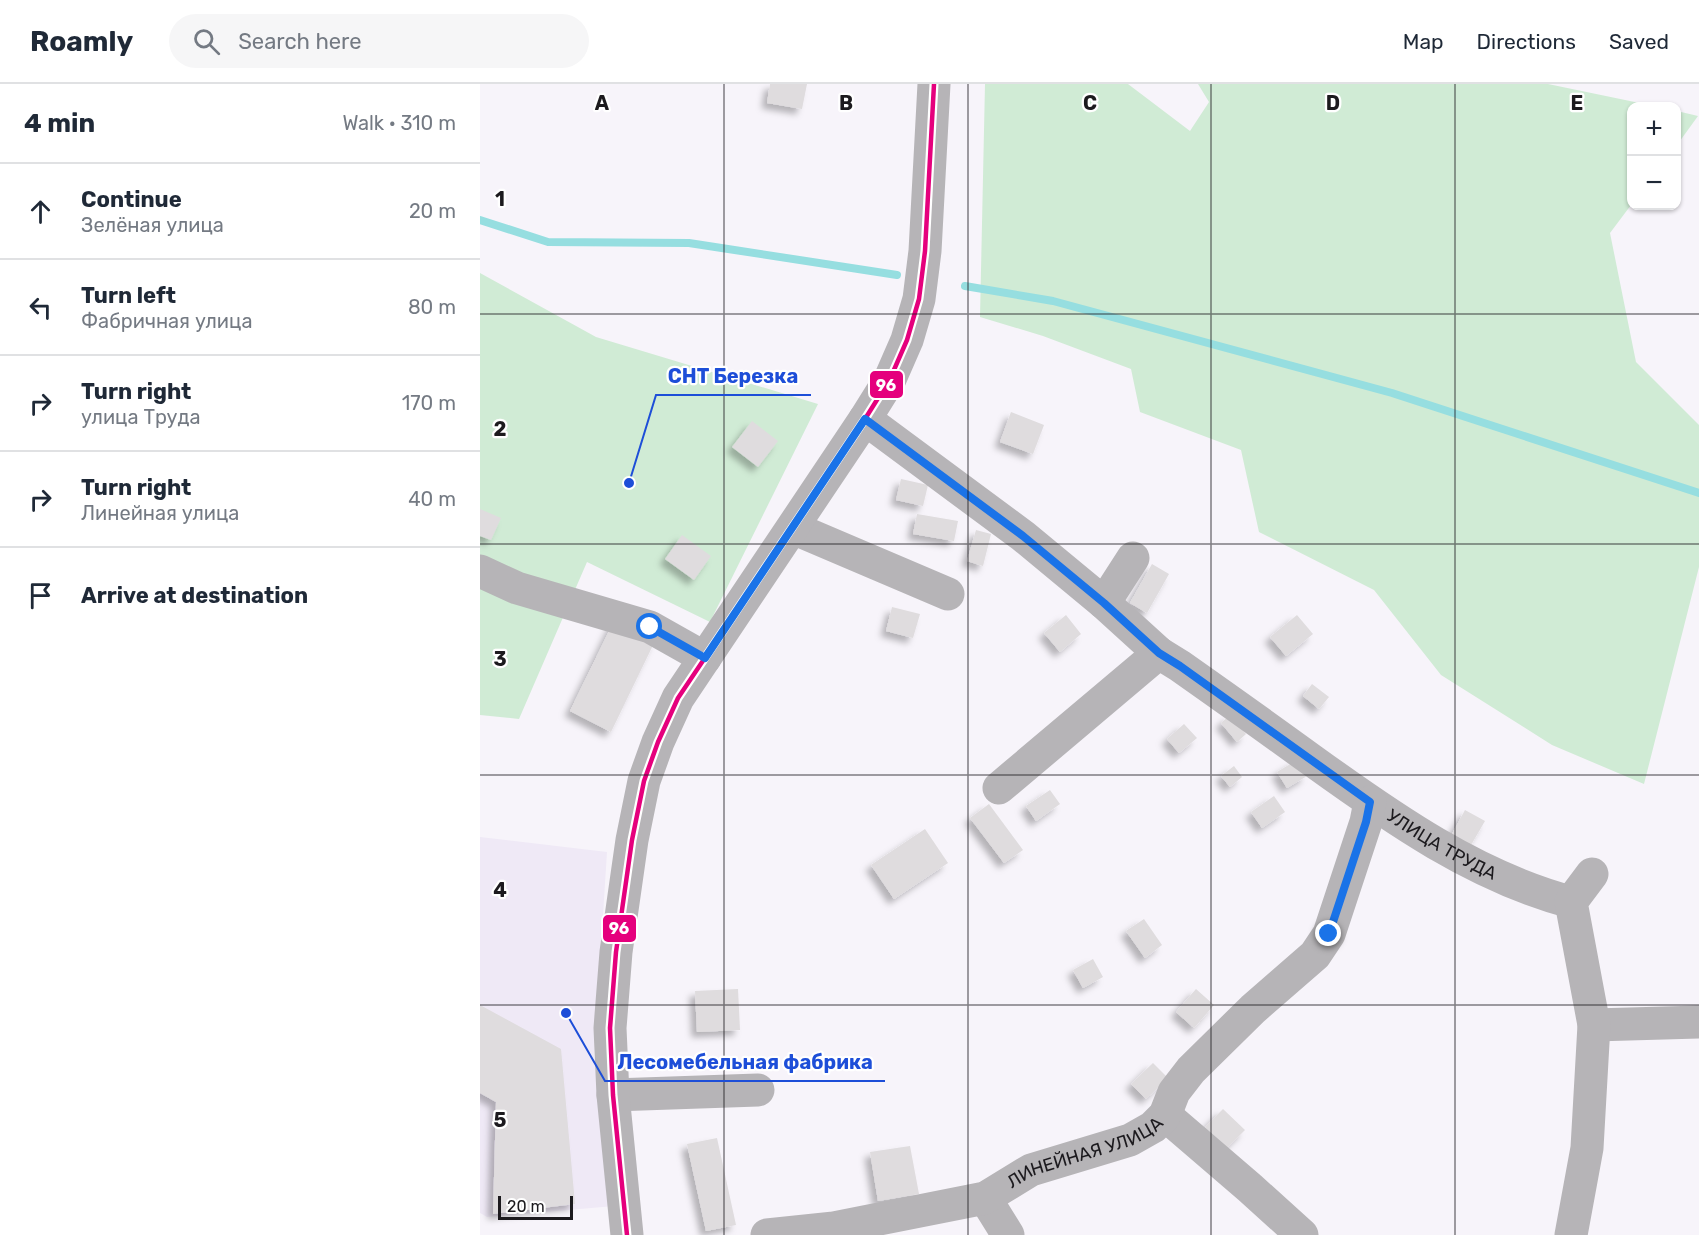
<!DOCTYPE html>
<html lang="en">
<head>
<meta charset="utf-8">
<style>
	body { margin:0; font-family:Rubik,sans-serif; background:#f6f6f7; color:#1f2937 }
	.controls { position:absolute; right:18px; top:18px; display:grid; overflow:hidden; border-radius:12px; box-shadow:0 2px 4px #0004 }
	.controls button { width:54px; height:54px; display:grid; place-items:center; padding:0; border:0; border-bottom:2px solid #e0e1e3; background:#fff; color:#1f2937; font:30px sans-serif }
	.scale { position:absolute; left:18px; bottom:15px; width:75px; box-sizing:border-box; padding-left:6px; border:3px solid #1c1a1e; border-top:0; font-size:16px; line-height:21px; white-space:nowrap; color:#1c1a1e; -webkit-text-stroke:4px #fff; paint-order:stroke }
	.stop { position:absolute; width:18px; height:18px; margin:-14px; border:4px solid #1a73e8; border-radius:50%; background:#fff }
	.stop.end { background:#1a73e8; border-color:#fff; box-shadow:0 2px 6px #0008 }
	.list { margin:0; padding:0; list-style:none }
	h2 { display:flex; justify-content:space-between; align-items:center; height:78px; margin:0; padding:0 24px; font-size:26px }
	h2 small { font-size:20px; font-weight:400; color:#747a83 }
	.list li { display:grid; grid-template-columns:39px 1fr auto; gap:18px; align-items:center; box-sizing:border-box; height:96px; padding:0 24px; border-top:2px solid #e0e1e3 }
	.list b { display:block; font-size:22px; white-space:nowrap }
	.list p { margin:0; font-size:20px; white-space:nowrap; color:#747a83 }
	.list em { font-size:20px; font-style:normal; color:#747a83 }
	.icon { flex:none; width:33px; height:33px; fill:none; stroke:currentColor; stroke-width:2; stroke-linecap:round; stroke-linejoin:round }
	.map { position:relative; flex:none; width:1219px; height:1151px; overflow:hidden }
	header { display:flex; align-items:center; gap:36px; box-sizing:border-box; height:84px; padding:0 30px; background:#fff; border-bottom:2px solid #e0e1e3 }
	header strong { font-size:28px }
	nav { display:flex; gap:33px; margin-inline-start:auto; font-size:21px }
	.search { width:420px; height:54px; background:#f6f6f7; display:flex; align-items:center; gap:15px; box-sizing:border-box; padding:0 21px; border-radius:33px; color:#747a83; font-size:22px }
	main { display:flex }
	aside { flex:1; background:#fff }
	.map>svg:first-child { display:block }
	.built { fill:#efe9f6 }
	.green { fill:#d0ebd5 }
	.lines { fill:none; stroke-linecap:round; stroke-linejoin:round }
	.stream { stroke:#96dee0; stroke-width:8 }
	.building { fill:#dfdcde; filter:url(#shadow) }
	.minor { stroke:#b6b4b7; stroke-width:33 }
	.bus-1-casing { stroke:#fff; stroke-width:9 }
	.bus-1 { stroke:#e5007d; stroke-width:4.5 }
	.route { stroke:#1a73e8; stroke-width:8 }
	.grid { fill:none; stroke:#1c1a1e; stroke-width:1.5; stroke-opacity:0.55 }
	.labels { text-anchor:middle; stroke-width:4.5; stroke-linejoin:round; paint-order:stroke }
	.street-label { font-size:18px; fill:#1c1a1e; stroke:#fff }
	.grid-label { font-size:20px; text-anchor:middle; font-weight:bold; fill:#1c1a1e; stroke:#fff; stroke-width:4.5; stroke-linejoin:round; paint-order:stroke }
	.leader { fill:none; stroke:#1d4ed8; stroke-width:2 }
	.callout-dot { fill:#1d4ed8; stroke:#fff; stroke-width:2 }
	.callout-label { font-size:20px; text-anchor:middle; font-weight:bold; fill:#1d4ed8; stroke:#fff; stroke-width:4.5; stroke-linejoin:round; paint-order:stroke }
	.line-badge { stroke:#fff; stroke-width:2 }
	.badge-label { font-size:16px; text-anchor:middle; font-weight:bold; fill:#fff }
</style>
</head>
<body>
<header>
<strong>Roamly</strong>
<div class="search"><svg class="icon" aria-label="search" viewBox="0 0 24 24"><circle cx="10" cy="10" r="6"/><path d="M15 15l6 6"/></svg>Search here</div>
<nav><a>Map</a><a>Directions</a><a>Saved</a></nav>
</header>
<main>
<aside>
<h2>4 min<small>Walk · 310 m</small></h2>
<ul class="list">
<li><svg class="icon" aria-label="ahead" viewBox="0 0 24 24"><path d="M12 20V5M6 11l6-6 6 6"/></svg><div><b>Continue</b><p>Зелёная улица</p></div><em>20 m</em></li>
<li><svg class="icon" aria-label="left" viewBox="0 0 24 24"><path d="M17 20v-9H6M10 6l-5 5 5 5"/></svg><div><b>Turn left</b><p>Фабричная улица</p></div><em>80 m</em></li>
<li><svg class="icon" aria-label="right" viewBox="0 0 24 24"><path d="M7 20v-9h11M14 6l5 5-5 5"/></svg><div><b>Turn right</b><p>улица Труда</p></div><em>170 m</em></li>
<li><svg class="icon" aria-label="right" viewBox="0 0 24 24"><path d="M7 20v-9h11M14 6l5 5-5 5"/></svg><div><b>Turn right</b><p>Линейная улица</p></div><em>40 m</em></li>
<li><svg class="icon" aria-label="arrive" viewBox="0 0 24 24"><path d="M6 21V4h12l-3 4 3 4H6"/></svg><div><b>Arrive at destination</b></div></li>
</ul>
</aside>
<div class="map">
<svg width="1219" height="1151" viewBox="0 0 1219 1151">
	<defs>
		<filter id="shadow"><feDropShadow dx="-5.5" dy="5.5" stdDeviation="3" flood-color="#0004"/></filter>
	</defs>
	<rect width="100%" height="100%" fill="#f7f4fa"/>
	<!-- built -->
	<polygon class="built" points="0,753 127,768 114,973 134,1122 7,1133 0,1129"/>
	<!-- green -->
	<g class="green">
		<polygon points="505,0 648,0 710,47 729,18 718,0 1068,0 1174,22 1152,22 1151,121 1130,149 1156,278 1219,341 1219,483 1164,700 1072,661 961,591 894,506 779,448 761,366 660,328 651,285 563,252 500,233"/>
		<polygon points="1197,27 1218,32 1197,61 1196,27"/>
		<polygon points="0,189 116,253 338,320 230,538 107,478 39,635 0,631"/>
	</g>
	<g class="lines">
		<!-- stream -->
		<g class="stream">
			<polyline points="0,136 68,158 209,159 417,191"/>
			<polyline points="485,202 573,217 912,309 1219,409"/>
		</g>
	</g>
	<!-- building -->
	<g class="building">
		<polygon points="290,0 327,0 322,25 287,19"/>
		<polygon points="531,328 564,341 553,370 520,358"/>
		<polygon points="272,337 298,357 278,383 252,363"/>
		<polygon points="421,395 448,401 443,422 416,416"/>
		<polygon points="0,425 21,434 11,456 0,452"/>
		<polygon points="437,430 478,437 474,457 433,450"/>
		<polygon points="496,446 511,450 503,482 487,477"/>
		<polygon points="202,451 231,472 214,496 185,475"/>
		<polygon points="672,480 689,490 667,529 650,519"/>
		<polygon points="412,523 440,530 433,554 406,547"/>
		<polygon points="586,531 601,550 580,568 564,549"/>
		<polygon points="817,531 833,550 806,572 790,553"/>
		<polygon points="134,537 175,557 131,648 90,627"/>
		<polygon points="832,600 849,613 839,625 823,612"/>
		<polygon points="750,631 766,650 757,658 741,639"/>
		<polygon points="704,640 717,654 699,669 687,655"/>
		<polygon points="817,676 827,692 807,704 797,688"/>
		<polygon points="754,682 762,693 750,703 741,692"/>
		<polygon points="570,706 580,720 556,737 546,722"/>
		<polygon points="794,712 805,728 782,744 771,728"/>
		<polygon points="509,720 543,766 524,779 490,734"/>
		<polygon points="985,726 1005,737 991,761 972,750"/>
		<polygon points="445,745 468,779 414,815 391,781"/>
		<polygon points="664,835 682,861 665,874 646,847"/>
		<polygon points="613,875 623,893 603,904 593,886"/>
		<polygon points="258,905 260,946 217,948 215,907"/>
		<polygon points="716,905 734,921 714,944 696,928"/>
		<polygon points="0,921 81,965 95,1120 13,1130 16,1018 0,1009"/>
		<polygon points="673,979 688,994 666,1015 651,1000"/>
		<polygon points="743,1025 765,1046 747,1064 725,1043"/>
		<polygon points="237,1054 256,1141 226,1147 207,1060"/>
		<polygon points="430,1062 439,1110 398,1117 390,1068"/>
	</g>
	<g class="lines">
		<!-- minor -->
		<g class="minor">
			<path id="s1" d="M 385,335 L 543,452 L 624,519 L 679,569 L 700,582 C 744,613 789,645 833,677 C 912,734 996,793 1091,818"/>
			<polyline points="313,444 468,510"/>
			<polyline points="0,487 37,504 170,543 225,574"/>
			<polyline points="624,519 653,474"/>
			<polyline points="519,704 679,569"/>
			<polyline points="1114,941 1219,938"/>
			<polyline points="133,1011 278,1006"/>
			<polyline points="685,1031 770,1104 822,1151"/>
			<polyline points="505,1114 528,1151"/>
			<polyline points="147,1151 133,1011 130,944 136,868 152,756 164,697 178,658 198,614 385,335 410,295 427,256 439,215 445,167 454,0"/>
			<path id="s2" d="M 287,1151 L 354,1144 L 505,1114 L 551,1086 L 650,1056 L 673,1043 L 685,1031 L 694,1008 L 711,986 L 773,925 L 835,871 L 849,850 L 886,738 L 890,718"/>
			<polyline points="1091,1151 1107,1064 1114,941 1091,818 1112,790"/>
		</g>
		<defs>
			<polyline id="bus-1" points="147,1151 133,1011 130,944 136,868 152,756 164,697 178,658 198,614 385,335 410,295 427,256 439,215 445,167 454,0"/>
		</defs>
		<!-- bus-1 casing -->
		<use href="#bus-1" class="bus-1-casing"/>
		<!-- bus-1 -->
		<use href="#bus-1" class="bus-1"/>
	</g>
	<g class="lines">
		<!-- route -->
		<polyline class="route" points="170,543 225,574 385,335 543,452 624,519 679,569 700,582 890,718 886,738 849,850"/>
	</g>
	<!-- grid -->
	<path class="grid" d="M 244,0 L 244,1151M 488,0 L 488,1151M 731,0 L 731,1151M 975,0 L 975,1151M 0,230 L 1219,230M 0,460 L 1219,460M 0,691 L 1219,691M 0,921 L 1219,921"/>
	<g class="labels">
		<!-- street labels -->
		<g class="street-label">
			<text dy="6" stroke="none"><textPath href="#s1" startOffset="718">УЛИЦА ТРУДА</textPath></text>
			<text dy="6" stroke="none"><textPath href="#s2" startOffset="332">ЛИНЕЙНАЯ УЛИЦА</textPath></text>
		</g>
	</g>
	<g class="grid-label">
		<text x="122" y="26">A</text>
		<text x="366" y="26">B</text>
		<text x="610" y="26">C</text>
		<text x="853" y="26">D</text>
		<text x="1097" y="26">E</text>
		<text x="20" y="122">1</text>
		<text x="20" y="352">2</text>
		<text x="20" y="582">3</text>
		<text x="20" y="813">4</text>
		<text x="20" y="1043">5</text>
	</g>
	<!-- callouts -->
	<path class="leader" d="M149 399L176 311H331M86 929L125 997H405"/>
	<g class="callout-dot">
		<circle cx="149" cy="399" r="6"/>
		<circle cx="86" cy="929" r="6"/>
	</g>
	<g class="callout-label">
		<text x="253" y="299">СНТ Березка</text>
		<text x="265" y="985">Лесомебельная фабрика</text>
	</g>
	<g class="line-badge">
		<rect x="389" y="286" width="35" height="29" rx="6" fill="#e5007d"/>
		<rect x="122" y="830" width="35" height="29" rx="6" fill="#e5007d"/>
	</g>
	<g class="badge-label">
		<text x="406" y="307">96</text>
		<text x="139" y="850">96</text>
	</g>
</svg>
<div class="controls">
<button>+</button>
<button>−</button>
</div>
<div class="scale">20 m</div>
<div class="stop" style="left:170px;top:543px"></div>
<div class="stop end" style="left:849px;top:850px"></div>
</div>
</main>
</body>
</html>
